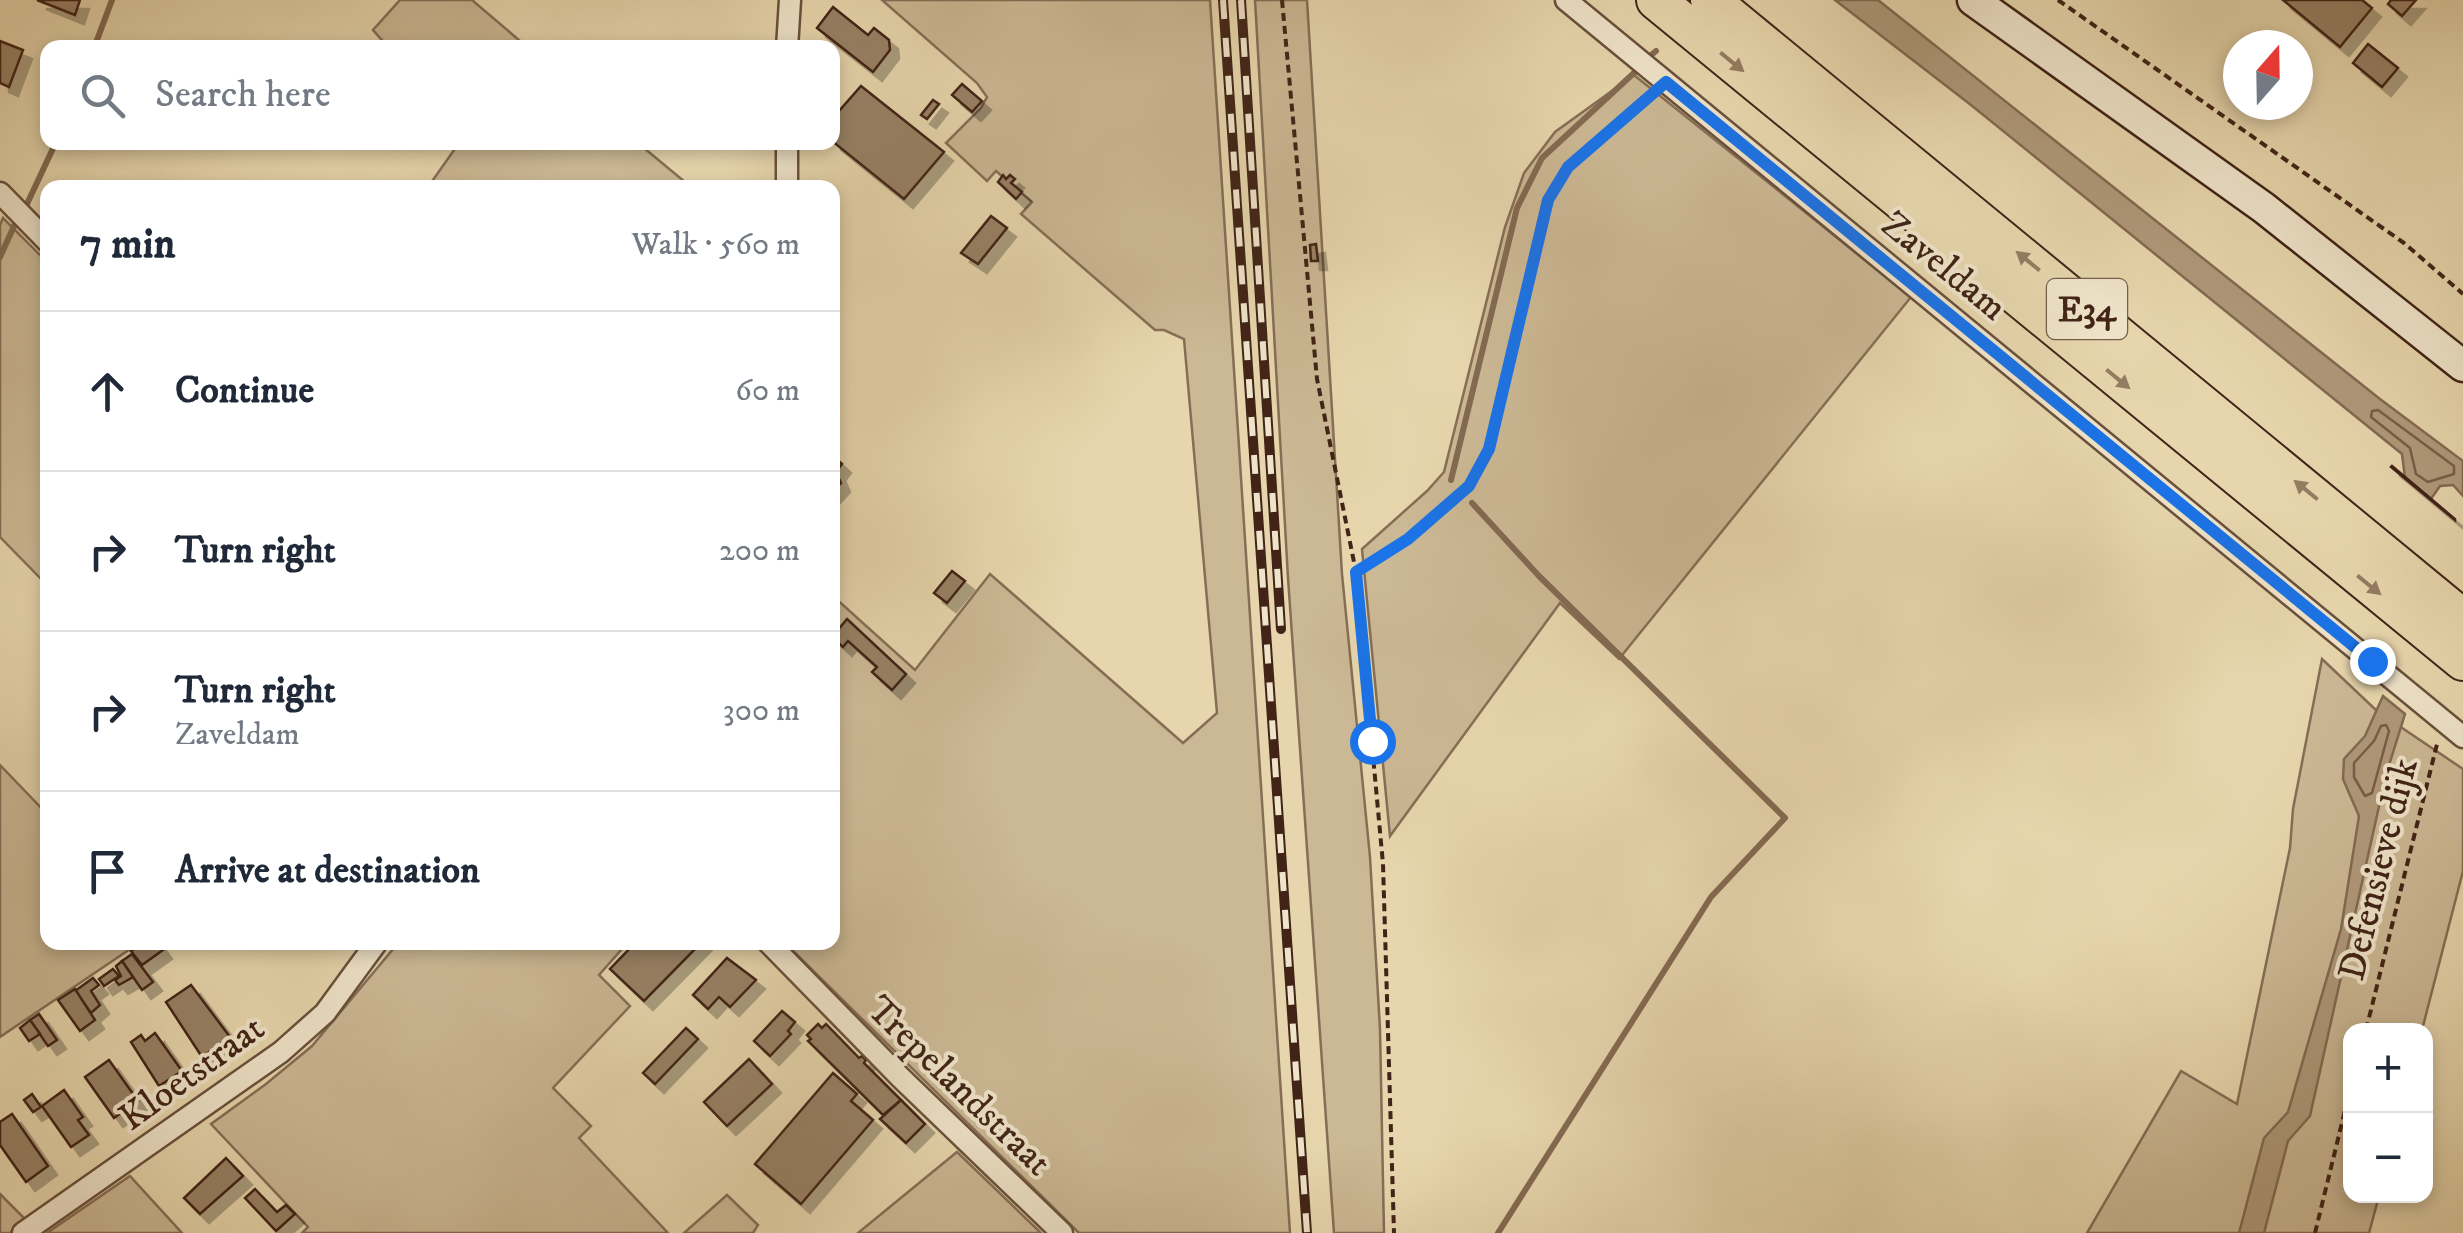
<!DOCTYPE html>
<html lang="en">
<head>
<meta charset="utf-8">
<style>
	body { margin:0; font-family:"IM FELL DW Pica",serif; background:#f2f2f3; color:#1f2937 }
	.controls { position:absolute; right:30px; bottom:30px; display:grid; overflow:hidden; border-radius:20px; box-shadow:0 5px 15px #0003 }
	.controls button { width:90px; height:90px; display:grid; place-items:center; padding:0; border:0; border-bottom:2px solid #e0e1e3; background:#fff; color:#1f2937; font:50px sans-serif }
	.compass { position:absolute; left:2223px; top:30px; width:90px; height:90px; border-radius:50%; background:#fff; box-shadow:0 5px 15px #0003; rotate:20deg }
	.stop { position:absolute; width:30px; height:30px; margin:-22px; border:8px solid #1a73e8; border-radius:50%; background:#fff }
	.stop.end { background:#1a73e8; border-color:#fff; box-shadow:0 2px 10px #0008 }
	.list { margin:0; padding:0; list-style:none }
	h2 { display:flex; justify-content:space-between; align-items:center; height:130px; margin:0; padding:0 40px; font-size:42px }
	h2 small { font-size:32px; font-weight:400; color:#747a83 }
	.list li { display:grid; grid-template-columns:65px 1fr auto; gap:30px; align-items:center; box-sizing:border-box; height:160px; padding:0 40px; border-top:2px solid #e0e1e3 }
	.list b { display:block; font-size:38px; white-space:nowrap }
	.list p { margin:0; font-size:32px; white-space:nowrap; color:#747a83 }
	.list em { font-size:32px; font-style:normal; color:#747a83 }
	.icon { flex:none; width:55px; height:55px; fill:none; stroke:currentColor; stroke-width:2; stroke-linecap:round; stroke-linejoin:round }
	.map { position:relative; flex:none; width:2463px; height:1233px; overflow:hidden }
	.search { position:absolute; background:#fff; box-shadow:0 5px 15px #0003; left:40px; top:40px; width:800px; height:110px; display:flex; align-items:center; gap:25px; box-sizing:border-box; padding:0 35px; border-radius:20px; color:#747a83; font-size:38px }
	.panel { position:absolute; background:#fff; box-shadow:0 5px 15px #0003; left:40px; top:180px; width:800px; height:770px; border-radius:20px }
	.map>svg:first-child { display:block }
	.green { fill:#cbb894; stroke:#866e56; stroke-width:2.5 }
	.water { fill:#af997a; stroke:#836a52; stroke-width:2.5 }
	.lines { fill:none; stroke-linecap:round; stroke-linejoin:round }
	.shore { stroke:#785e48; stroke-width:2.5 }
	.stream { stroke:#836a52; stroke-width:6 }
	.building { fill:#978165; stroke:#412417; stroke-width:2.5; filter:url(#shadow) }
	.street-casing { stroke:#6a503c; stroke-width:25 }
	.secondary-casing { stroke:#412417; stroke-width:35 }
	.highway-casing { stroke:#412417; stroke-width:42 }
	.path { stroke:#412417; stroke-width:4; stroke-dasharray:8 5; stroke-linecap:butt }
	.street { stroke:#efe4ca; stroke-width:20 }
	.secondary { stroke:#efe4ca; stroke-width:30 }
	.highway { stroke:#e7d6ad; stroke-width:38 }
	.rail-casing { stroke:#412417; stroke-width:10 }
	.rail { stroke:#efe4ca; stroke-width:6; stroke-dasharray:19; stroke-linecap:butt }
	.oneway { fill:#947d62 }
	.route { stroke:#1a73e8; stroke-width:12 }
	.labels { text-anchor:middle; stroke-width:8; stroke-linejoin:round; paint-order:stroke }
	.shield { fill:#efe4ca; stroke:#755e4d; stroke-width:2.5 }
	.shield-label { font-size:35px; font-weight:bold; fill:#412417 }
	.street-label { font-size:38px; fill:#412417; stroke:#efe4ca }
</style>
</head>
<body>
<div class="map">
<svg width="2463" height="1233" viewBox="0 0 2463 1233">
	<defs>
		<filter id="shadow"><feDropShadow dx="9" dy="9" stdDeviation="0" flood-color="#0004"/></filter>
	</defs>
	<rect width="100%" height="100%" fill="#e7d6ad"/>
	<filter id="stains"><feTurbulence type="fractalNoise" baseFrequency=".002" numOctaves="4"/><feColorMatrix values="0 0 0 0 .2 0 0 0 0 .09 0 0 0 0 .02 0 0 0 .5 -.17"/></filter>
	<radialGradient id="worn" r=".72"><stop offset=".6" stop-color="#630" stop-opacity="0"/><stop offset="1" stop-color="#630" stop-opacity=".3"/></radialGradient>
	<!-- green -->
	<g class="green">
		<polygon points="400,0 472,0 527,47 388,47 373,30"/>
		<polygon points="882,0 1210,0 1290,1233 1079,1233 785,943 832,942 833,596 915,670 990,574 1183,743 1217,713 1184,339 1164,330 1155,330 1021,214 1032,202 996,171 987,181 946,143 981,108 987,97 977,83"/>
		<polygon points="1255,0 1307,0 1342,574 1370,857 1380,1029 1384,1233 1334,1233 1288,578"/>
		<polygon points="1634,75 1911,297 1619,659 1560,603 1390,836 1362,549 1427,491 1444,472 1505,227 1524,173 1555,132"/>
		<polygon points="459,143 638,143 691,187 428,187"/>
		<polygon points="3,218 47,262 47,585 0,537 0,225"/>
		<polygon points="2322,659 2377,711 2463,769 2463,871 2422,1030 2350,1030 2350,1196 2379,1196 2369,1233 2087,1233 2181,1071 2237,1104 2290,848 2293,809"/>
		<polygon points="0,765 47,814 48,942 139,943 0,1037"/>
		<polygon points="399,942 613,942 621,950 599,975 630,1006 553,1088 591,1126 579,1138 668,1233 302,1233 308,1227 211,1124 266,1084 312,1046"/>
		<polygon points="957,1152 1041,1233 858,1233"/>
		<polygon points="130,1176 182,1233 47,1233"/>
		<polygon points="0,1194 27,1221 10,1233 0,1233"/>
		<polygon points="727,1195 758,1225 753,1233 684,1233"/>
	</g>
	<!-- water -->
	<g class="water">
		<polygon points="1835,0 1878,0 2380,399 2463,461 2463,496 2453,485 2440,486 2431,499 2405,478 2402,454 1971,105"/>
		<polygon points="2383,696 2405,714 2386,775 2310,1116 2288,1141 2264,1233 2239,1233 2264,1138 2288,1112 2341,929 2359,816 2343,779 2344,759 2365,736"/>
	</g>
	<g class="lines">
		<!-- shore -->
		<g class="shore">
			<polygon points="2378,410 2454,466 2454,474 2428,482 2416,474 2410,448 2371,417 2372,411"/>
			<polygon points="2386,725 2389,731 2372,793 2365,796 2354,777 2354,763 2374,741 2381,726"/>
		</g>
		<!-- stream -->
		<g class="stream">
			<polyline points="94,48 112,0"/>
			<polyline points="1650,56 1656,51"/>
			<polyline points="27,204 56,142"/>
			<polyline points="0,257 15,224"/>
			<polyline points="1451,480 1517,208 1542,158 1635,72"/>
			<polyline points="1472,503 1539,576 1785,818 1711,897 1498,1233"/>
		</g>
	</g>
	<!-- building -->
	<g class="building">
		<polygon points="37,0 80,0 75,15"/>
		<polygon points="2283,0 2362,0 2372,8 2340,47"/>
		<polygon points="2391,0 2416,0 2402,16 2388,4"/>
		<polygon points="833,7 868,35 874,28 889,40 890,50 873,72 817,28"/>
		<polygon points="0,41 23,50 9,87 0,83"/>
		<polygon points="2368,44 2398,68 2382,87 2353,63"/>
		<polygon points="962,84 982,101 972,112 952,95"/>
		<polygon points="861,86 944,152 904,199 832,141 832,119"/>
		<polygon points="933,100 939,104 927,119 921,115"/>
		<polygon points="1003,175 1006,179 1010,175 1015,179 1011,183 1022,192 1016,199 998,182"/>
		<polygon points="991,216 1007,228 978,264 961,253"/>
		<polygon points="1316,244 1318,261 1311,261 1310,245"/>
		<polygon points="832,455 842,464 836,472 841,483 832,493"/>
		<polygon points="2392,466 2455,519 2455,520 2391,467"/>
		<polygon points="952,571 965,581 947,603 934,593"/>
		<polygon points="847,619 906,674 892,690 872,672 877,667 848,641 843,647 832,637"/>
		<polygon points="144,942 157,942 163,950 142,965 131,951"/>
		<polygon points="628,942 702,942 644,1001 610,969 632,946"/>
		<polygon points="132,954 153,982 142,990 122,961"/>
		<polygon points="727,958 756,980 730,1007 719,997 708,1009 693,995"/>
		<polygon points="122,961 133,977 119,985 115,980 121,976 116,966"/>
		<polygon points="113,969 119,976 104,986 99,979"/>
		<polygon points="93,978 99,985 91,991 100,1005 91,1013 75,991"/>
		<polygon points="191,985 230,1037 202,1057 166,1002"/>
		<polygon points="75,989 95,1020 80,1031 58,1000"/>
		<polygon points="782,1011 795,1022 788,1031 791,1034 770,1056 754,1041"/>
		<polygon points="39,1014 57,1040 48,1046 30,1020"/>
		<polygon points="30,1020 40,1034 29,1041 20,1028"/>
		<polygon points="818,1024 822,1028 826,1024 859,1058 862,1056 866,1060 864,1063 901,1100 883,1115 808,1041 811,1039 807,1035"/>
		<polygon points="686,1028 698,1039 655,1084 643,1073"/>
		<polygon points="155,1033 182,1071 159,1086 131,1042 141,1035 145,1041"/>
		<polygon points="749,1059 772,1084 727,1126 704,1102"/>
		<polygon points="109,1060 138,1101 114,1118 85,1077"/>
		<polygon points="833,1073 857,1094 851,1101 873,1120 801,1204 755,1164"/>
		<polygon points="64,1090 83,1117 78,1120 89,1135 71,1147 42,1106"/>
		<polygon points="32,1094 41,1107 33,1112 24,1100"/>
		<polygon points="901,1100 925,1124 906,1143 880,1119"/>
		<polygon points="12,1114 48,1166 26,1182 0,1145 0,1122"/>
		<polygon points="226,1158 243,1176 200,1214 184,1198"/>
		<polygon points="255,1189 277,1212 286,1205 295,1214 276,1231 245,1198"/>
	</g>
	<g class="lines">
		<defs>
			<g id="street">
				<polyline points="1566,0 2463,737"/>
				<polyline points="787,48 790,0"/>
				<polyline points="787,142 787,188"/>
				<polyline points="0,193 48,242"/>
				<polyline points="768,942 900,1077 1062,1233"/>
				<polyline points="23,1233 281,1052 325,1013 377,942"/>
			</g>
			<polyline id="secondary" points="1973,0 2264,208 2463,366"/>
			<g id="highway">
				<polyline points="1656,0 2463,661"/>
				<polyline points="1710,0 2463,619"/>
			</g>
		</defs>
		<!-- street casing -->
		<use href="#street" class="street-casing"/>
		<!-- secondary casing -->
		<use href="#secondary" class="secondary-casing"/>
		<!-- highway casing -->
		<use href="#highway" class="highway-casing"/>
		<!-- path -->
		<g class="path">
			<polyline points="1282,0 1317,379 1356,572 1383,864 1394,1233"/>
			<polyline points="2058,0 2404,243 2463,294"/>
			<polyline points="1356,572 1408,539 1469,485 1489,449 1548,199 1568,167 1652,94"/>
			<polyline points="2366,1030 2438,740"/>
			<polyline points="2315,1233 2350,1090"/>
		</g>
		<!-- street -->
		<use href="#street" class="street"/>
		<!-- secondary -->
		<use href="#secondary" class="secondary"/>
		<!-- highway -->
		<use href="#highway" class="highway"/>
		<defs>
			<g id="rail">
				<polyline points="1223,0 1307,1233"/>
				<polyline points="1241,0 1281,629"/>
			</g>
		</defs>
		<!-- rail casing -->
		<use href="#rail" class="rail-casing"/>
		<!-- rail -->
		<use href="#rail" class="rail"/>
	</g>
	<!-- one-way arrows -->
	<defs><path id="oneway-solid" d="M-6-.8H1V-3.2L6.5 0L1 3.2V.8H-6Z" transform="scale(2.5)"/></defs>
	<g class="oneway">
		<use href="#oneway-solid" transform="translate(1732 62) rotate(39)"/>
		<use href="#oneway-solid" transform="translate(2028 261) rotate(-141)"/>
		<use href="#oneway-solid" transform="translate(2118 379) rotate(39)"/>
		<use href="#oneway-solid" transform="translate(2306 490) rotate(-141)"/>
		<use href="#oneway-solid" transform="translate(2369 585) rotate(39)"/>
	</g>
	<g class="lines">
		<!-- route -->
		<polyline class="route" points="1372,741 1356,572 1408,539 1469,486 1489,449 1548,200 1568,167 1666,82 2372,661"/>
	</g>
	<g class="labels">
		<!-- shield labels -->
		<rect class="shield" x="2047" y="279" width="80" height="60" rx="8"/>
		<g class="shield-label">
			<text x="2087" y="321">E34</text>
		</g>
		<!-- street labels -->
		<g class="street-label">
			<text transform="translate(1945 265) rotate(39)" y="13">Zaveldam</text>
			<text transform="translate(2377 869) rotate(-76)" y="13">Defensieve dijk</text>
			<text transform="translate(191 1072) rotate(-36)" y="13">Kloetstraat</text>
			<text transform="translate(960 1085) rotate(44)" y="13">Trepelandstraat</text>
		</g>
	</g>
	<rect width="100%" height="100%" filter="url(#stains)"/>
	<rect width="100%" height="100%" fill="url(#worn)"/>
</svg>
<div class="controls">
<button>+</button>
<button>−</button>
</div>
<svg class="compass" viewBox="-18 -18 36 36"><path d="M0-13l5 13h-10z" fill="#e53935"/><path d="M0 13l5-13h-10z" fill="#747a83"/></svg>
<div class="stop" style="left:1372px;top:741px"></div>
<div class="stop end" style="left:2372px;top:661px"></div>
<div class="search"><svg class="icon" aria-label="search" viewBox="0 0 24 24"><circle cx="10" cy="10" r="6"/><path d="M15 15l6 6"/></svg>Search here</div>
<section class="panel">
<h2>7 min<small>Walk · 560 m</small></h2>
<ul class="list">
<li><svg class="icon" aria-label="ahead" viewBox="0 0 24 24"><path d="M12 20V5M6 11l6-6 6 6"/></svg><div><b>Continue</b></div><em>60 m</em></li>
<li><svg class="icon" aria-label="right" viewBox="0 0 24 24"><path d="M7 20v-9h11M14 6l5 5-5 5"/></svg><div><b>Turn right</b></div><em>200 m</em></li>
<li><svg class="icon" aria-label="right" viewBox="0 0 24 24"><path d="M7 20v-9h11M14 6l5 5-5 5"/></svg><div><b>Turn right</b><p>Zaveldam</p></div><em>300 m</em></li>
<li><svg class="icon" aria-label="arrive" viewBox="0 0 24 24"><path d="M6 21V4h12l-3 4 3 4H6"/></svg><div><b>Arrive at destination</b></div></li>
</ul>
</section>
</div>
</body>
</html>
